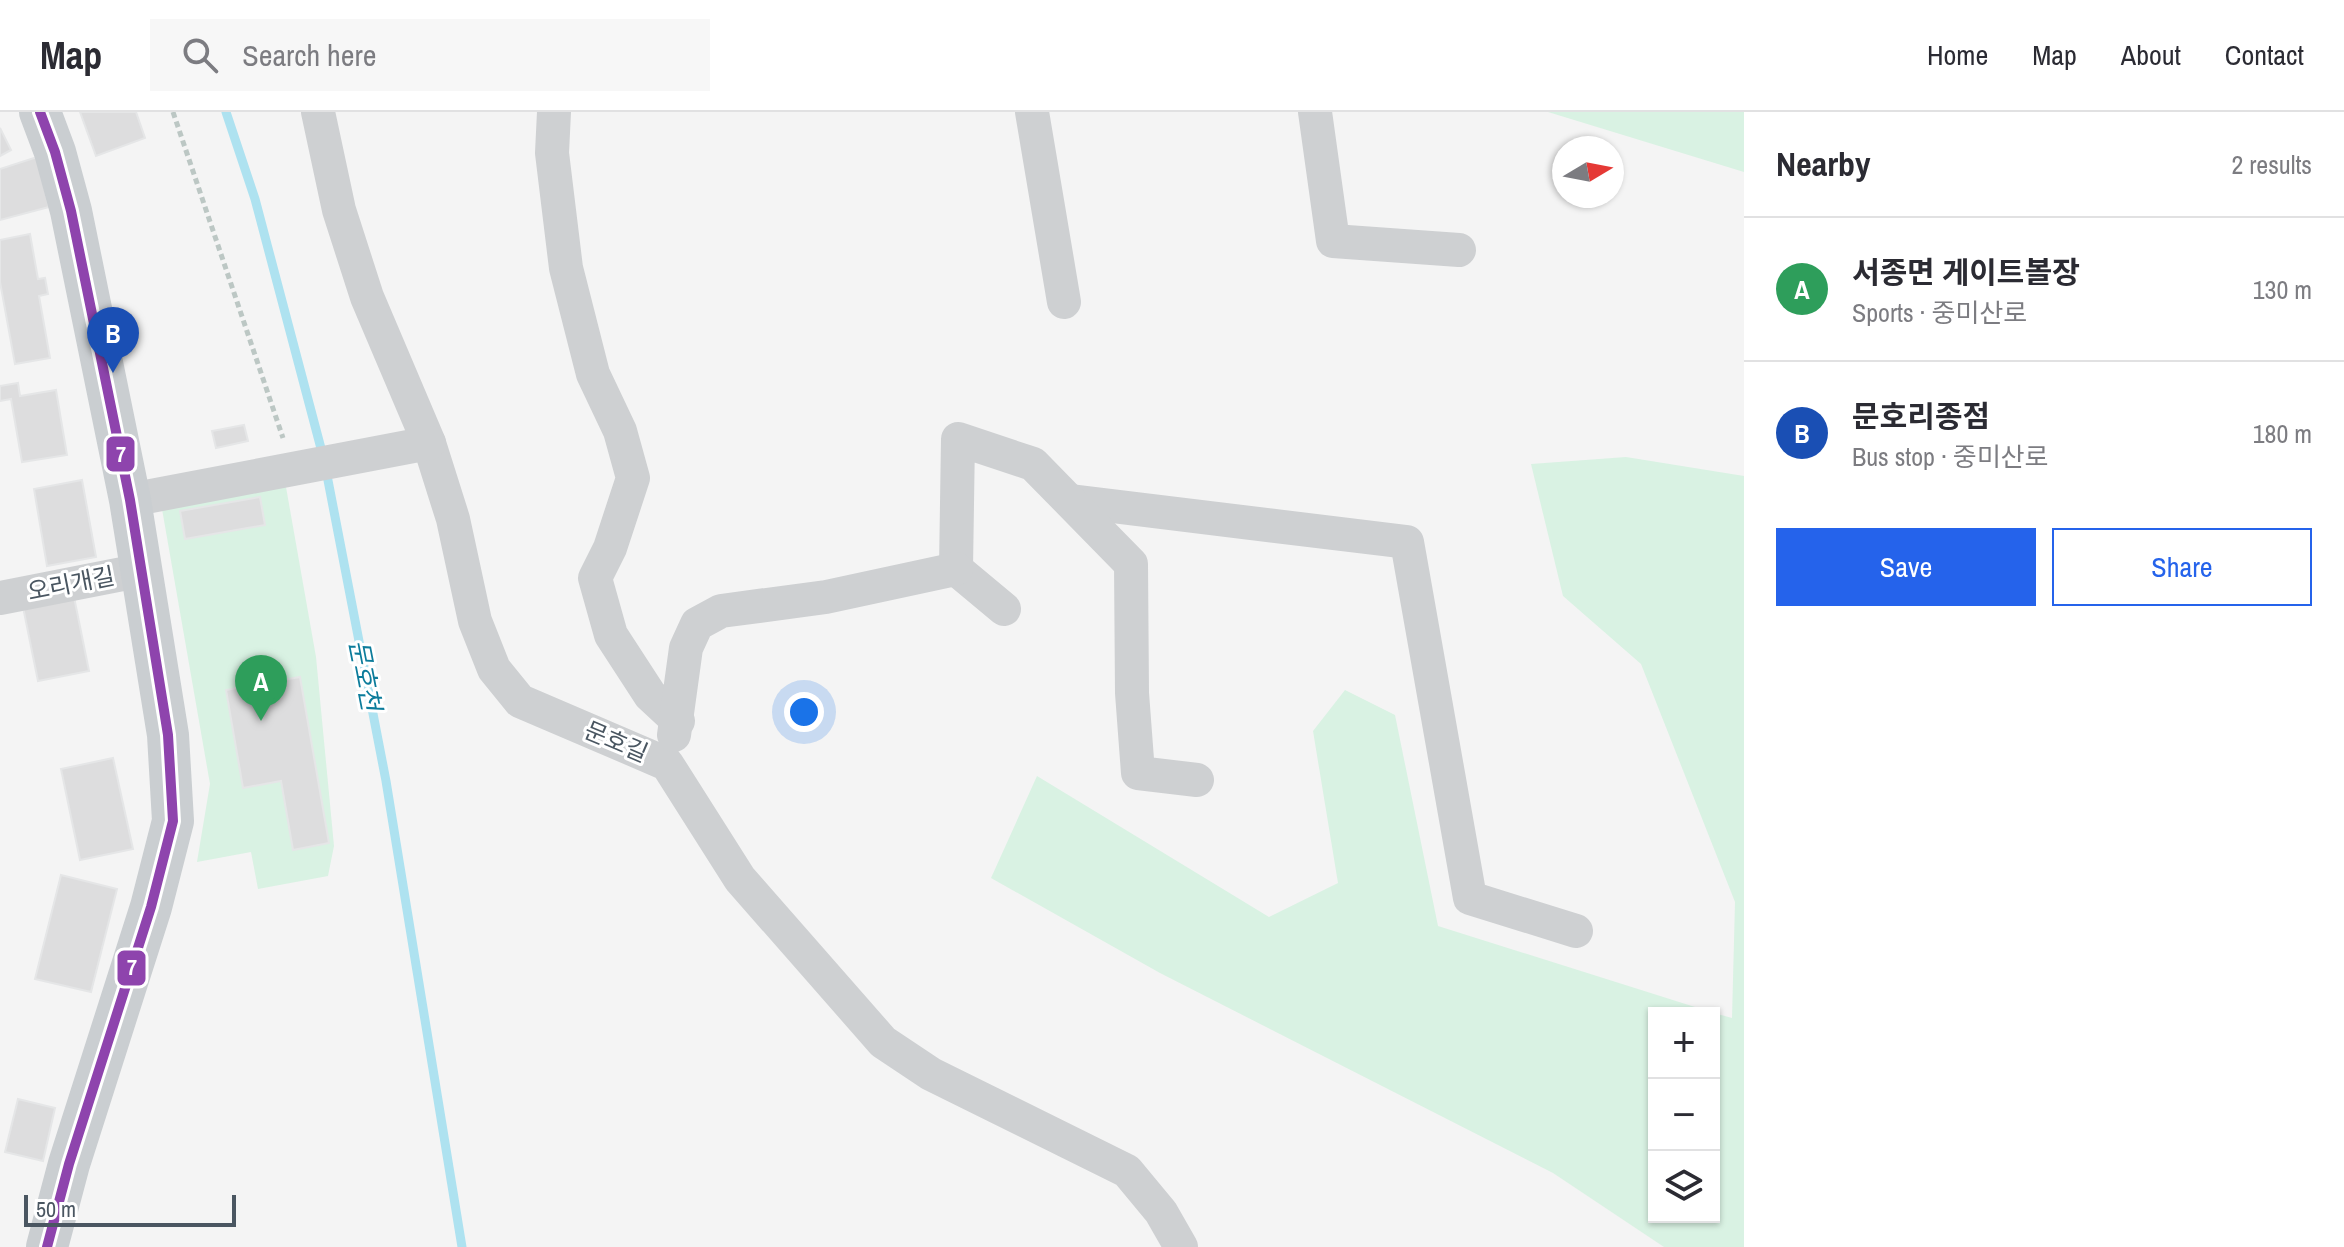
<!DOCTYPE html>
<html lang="en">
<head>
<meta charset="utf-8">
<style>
	body { margin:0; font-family:"Archivo Narrow","Noto Sans KR",sans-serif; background:#f7f7f7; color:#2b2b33 }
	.controls { position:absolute; right:24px; bottom:24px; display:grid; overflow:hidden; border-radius:0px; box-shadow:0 2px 6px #0004 }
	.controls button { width:72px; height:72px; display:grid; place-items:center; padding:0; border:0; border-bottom:2px solid #e1e1e2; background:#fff; color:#2b2b33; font:40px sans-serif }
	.compass { position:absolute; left:1552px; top:24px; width:72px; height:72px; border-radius:50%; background:#fff; box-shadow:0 2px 6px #0004; rotate:80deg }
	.scale { position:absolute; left:24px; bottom:20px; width:212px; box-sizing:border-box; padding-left:8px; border:4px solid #4a5661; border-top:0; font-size:22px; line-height:28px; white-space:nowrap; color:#4a5661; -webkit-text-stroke:6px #fff; paint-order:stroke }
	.you { position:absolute; left:804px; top:600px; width:28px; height:28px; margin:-20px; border:6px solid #fff; border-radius:50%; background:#1a73e8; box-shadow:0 0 0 12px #1a73e833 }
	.badge { display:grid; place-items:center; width:52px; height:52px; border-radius:50%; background:#2563eb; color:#fff; font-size:26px; font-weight:700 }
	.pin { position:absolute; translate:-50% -66px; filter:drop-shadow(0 2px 4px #0008) }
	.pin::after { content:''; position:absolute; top:42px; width:28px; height:24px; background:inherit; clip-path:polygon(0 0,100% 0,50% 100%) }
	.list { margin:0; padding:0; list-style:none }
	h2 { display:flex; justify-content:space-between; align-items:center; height:104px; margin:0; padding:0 32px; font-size:34px }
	h2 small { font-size:26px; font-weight:400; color:#7c7c81 }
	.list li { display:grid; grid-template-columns:52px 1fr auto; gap:24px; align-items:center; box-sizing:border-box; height:144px; padding:0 32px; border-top:2px solid #e1e1e2 }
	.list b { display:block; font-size:30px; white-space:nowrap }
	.list p { margin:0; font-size:26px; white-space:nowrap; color:#7c7c81 }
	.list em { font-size:26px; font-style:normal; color:#7c7c81 }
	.actions { display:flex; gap:16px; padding:24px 32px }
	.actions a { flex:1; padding:18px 0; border:2px solid #2563eb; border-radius:0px; text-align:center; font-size:28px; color:#2563eb }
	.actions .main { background:#2563eb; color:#fff }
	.icon { flex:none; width:44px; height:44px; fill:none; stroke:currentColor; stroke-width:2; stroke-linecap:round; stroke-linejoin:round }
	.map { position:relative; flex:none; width:1744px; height:1135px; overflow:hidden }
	header { display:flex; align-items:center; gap:48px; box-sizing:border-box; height:112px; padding:0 40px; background:#fff; border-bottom:2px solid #e1e1e2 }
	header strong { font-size:38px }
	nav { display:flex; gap:44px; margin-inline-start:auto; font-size:28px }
	.search { width:560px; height:72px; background:#f7f7f7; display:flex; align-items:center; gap:20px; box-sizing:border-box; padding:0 28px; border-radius:0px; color:#7c7c81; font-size:30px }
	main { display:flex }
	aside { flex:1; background:#fff }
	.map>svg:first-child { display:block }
	.green { fill:#d9f2e3 }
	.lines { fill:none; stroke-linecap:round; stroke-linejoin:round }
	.stream { stroke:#aee2f0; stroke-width:9 }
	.building { fill:#ddddde; stroke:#e5e6e7; stroke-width:2 }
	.path { stroke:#bcc7c4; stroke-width:5; stroke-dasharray:6 4; stroke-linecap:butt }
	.minor { stroke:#ced0d2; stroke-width:34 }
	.major { stroke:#caced1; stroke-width:42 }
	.bus-1-casing { stroke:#fff; stroke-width:16 }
	.bus-1 { stroke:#8e44ad; stroke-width:10 }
	.labels { text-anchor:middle; stroke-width:6; stroke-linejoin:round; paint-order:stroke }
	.street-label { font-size:24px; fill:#4a5661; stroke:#fff }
	.water-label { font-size:26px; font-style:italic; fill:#0c7c9b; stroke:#fff }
	.line-badge { stroke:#fff; stroke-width:3 }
	.badge-label { font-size:22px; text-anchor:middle; font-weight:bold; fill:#fff }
</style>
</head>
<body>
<header>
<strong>Map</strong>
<div class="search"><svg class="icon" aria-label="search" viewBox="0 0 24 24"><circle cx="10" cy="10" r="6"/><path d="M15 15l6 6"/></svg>Search here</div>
<nav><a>Home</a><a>Map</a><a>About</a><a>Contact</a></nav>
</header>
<main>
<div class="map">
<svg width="1744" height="1135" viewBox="0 0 1744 1135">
	<rect width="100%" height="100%" fill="#f4f4f4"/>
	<!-- green -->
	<g class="green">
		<polygon points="1548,0 1744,0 1744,60"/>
		<polygon points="1626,345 1744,364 1744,1135 1664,1135 1553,1061 1160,861 991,766 1037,664 1269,805 1338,771 1313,619 1345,578 1395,603 1438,814 1714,901 1654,901 1654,1105 1714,1105 1714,901 1732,906 1735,790 1641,552 1563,484 1531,352"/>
		<polygon points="286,375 316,545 334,734 328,764 258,777 251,740 197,750 210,672 162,397"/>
	</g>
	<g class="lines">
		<!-- stream -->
		<g class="stream">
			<polyline points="226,0 255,87 323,344"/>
			<polyline points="326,358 386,669 462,1135"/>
		</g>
	</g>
	<!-- building -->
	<g class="building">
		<polygon points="80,0 136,0 145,26 96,44"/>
		<polygon points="0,16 11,38 0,44"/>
		<polygon points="37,45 49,95 0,108 0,57"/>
		<polygon points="30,122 38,167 45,166 48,182 39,184 50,246 15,252 0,170 0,128"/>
		<polygon points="18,271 20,284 56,278 67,343 22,350 11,287 0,289 0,274"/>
		<polygon points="244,313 248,329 216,336 212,319"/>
		<polygon points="82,368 96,445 47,454 34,377"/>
		<polygon points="260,385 265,413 185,427 180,399"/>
		<polygon points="74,485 89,559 38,569 23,495"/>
		<polygon points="300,565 329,731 293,738 281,669 243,676 226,578"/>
		<polygon points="113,646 133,737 80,748 61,657"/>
		<polygon points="61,763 117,777 91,880 35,867"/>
		<polygon points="18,987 55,996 43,1049 5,1040"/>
	</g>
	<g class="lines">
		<!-- path -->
		<polyline class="path" points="173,0 283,326"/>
		<!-- minor -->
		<g class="minor">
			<polyline points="318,0 339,98 367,185 429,331 453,407 475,509 494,557 520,589 667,652 740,767 883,930 931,962 1127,1059 1161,1100 1181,1135"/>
			<polyline points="554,0 552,41 566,156 593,262 620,319 633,366 610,436 595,466 611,523 650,583 678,609"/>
			<polyline points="1032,0 1064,190"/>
			<polyline points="1315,0 1333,129 1459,138"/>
			<polyline points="130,388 429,331"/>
			<polyline points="1071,389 1407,430 1470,786 1576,819"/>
			<polyline points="956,457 958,327 1033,352 1131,452 1132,581 1138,661 1197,668"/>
			<polyline points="956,457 1004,497"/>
			<polyline points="0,486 143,458"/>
			<polyline points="674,623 686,536 697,512 721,499 826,485 956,457"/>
		</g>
		<!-- major -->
		<polyline class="major" points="40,0 55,40 71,99 130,388 168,623 173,709 151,795 69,1052 47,1135"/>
		<defs>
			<polyline id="bus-1" points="40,0 55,40 71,99 130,388 168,623 173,709 151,795 69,1052 47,1135"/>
		</defs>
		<!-- bus-1 casing -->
		<use href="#bus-1" class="bus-1-casing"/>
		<!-- bus-1 -->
		<use href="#bus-1" class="bus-1"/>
	</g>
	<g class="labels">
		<!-- street labels -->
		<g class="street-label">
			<text transform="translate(71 472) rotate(-11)" y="8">오리개길</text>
			<text transform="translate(616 630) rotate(23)" y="8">문호길</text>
		</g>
		<!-- water labels -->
		<g class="water-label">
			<text transform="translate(365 563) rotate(79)" y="9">문호천</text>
		</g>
	</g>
	<g class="line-badge">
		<rect x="105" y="323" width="31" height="38" rx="8" fill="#8e44ad"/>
		<rect x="116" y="837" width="31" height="38" rx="8" fill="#8e44ad"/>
	</g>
	<g class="badge-label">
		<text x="121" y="350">7</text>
		<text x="132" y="863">7</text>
	</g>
</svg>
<div class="controls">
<button>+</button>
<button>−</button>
<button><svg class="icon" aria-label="layers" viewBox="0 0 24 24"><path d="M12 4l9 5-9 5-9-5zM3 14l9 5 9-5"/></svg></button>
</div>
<svg class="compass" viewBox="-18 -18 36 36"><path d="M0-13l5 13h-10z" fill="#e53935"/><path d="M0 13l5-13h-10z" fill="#7c7c81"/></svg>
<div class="scale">50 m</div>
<div class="you"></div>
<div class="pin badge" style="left:261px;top:609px;background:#2e9e5b">A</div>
<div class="pin badge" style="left:113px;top:261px;background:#1a4fb4">B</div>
</div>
<aside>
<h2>Nearby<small>2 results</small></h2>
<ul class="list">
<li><span class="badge" style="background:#2e9e5b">A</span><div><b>서종면 게이트볼장</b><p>Sports · 중미산로</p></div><em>130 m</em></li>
<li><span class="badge" style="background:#1a4fb4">B</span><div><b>문호리종점</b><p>Bus stop · 중미산로</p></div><em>180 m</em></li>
</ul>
<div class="actions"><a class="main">Save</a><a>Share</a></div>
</aside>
</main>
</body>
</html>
